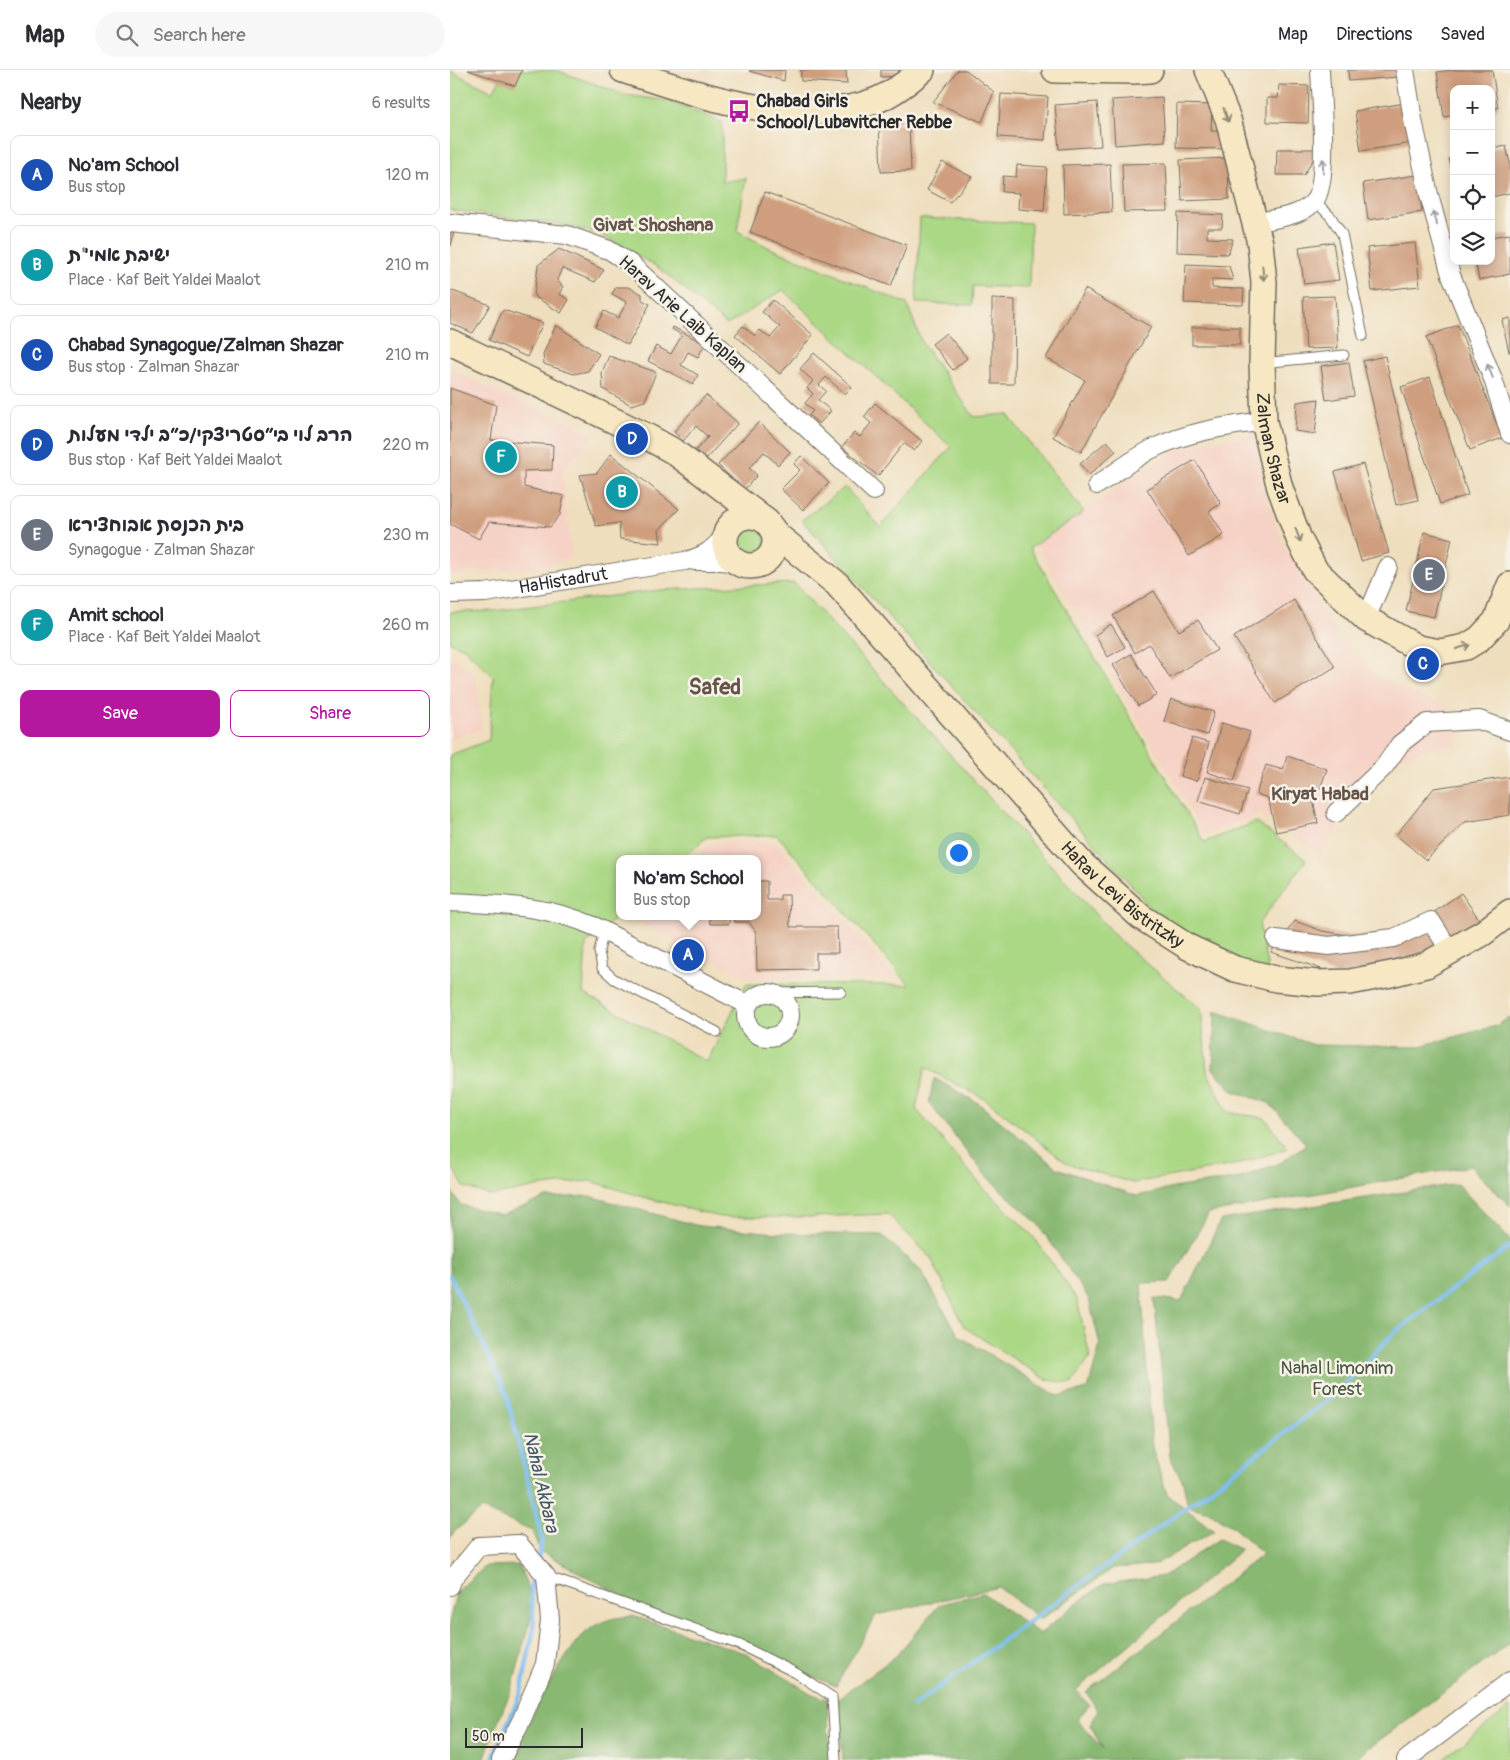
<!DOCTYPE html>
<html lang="en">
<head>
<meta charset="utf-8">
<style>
	body { margin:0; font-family:Pangolin,"Playpen Sans Hebrew",sans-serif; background:#f7f7f7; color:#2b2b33 }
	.controls { position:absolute; right:15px; top:15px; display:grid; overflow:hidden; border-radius:10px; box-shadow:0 2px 12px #0003 }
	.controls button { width:45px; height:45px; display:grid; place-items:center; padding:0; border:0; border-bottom:1px solid #e1e1e2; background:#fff; color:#2b2b33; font:25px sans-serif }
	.scale { position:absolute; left:15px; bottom:12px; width:118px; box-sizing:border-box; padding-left:5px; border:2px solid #2b2b2b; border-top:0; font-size:14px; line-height:18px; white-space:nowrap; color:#2b2b2b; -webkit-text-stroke:4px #f7f3e8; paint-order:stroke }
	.you { position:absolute; left:508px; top:782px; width:18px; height:18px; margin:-12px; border:4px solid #fff; border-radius:50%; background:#1a73e8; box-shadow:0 0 0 8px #1a73e833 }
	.badge { display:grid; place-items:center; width:32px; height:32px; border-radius:50%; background:#b5179e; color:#fff; font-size:16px; font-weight:700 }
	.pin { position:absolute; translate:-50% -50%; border:2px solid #fff; box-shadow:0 1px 5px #0006 }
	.popup { position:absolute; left:166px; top:785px; width:145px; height:65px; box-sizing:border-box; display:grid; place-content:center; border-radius:10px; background:#fff; filter:drop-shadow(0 1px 4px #0005); font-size:16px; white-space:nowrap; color:#7c7c81 }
	.popup b { font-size:19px; color:#2b2b33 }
	.popup::after { content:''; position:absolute; left:50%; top:100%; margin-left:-10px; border:10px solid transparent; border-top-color:#fff }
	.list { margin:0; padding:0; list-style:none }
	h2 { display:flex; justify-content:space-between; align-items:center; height:65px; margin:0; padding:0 20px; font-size:21px }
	h2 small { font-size:16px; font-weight:400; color:#7c7c81 }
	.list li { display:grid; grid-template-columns:32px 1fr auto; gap:15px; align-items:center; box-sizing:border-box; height:80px; margin:0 10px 10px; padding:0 10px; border:1px solid #e1e1e2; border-radius:10px }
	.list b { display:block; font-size:19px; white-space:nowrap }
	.list p { margin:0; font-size:16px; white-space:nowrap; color:#7c7c81 }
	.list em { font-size:16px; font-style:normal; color:#7c7c81 }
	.actions { display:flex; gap:10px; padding:15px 20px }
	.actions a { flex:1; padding:11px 0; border:1px solid #b5179e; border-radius:10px; text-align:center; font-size:18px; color:#b5179e }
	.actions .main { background:#b5179e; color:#fff }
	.icon { flex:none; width:28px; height:28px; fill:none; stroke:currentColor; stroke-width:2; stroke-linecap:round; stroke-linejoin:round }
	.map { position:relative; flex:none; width:1060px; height:1690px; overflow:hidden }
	header { display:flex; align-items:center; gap:30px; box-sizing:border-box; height:70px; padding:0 25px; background:#fff; border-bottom:1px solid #e1e1e2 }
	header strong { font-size:24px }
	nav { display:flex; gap:28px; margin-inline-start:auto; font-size:18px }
	.search { width:350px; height:45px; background:#f7f7f7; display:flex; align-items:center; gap:12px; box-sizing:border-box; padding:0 18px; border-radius:28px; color:#7c7c81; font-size:19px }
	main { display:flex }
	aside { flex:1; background:#fff }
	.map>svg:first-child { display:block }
	.built { fill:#f6d1c5 }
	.green { fill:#abd885; stroke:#6b8258; fill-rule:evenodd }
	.forest { fill:#88b872; stroke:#5a724e }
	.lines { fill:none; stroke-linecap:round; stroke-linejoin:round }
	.stream { stroke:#7ebdf2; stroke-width:4.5 }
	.building { fill:#cf9e7e }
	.lane-casing { stroke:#706a5e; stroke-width:11 }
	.street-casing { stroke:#706a5e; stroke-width:20 }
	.secondary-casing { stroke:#706a5e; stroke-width:28 }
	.lane { stroke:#fff; stroke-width:9 }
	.street { stroke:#fff; stroke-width:18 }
	.secondary { stroke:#f7e8c3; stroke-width:25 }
	.oneway { stroke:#918a77 }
	.oneway2 { stroke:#a0a0a0 }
	.labels { text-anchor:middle; stroke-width:5; stroke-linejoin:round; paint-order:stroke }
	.poi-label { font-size:18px; font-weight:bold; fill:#2b2b2b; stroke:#f7f3e8; text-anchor:start }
	.street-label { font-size:18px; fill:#2b2b2b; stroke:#f7f3e8 }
	.park-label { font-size:18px; fill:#4b5642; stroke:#f7f3e8 }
	.neighbourhood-label { font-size:19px; font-weight:bold; fill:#645348; stroke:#f7f3e8 }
	.water-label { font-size:19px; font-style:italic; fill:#445767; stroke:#f7f3e8 }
	.district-label { font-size:22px; font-weight:bold; fill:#645348; stroke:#f7f3e8 }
</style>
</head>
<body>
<header>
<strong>Map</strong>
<div class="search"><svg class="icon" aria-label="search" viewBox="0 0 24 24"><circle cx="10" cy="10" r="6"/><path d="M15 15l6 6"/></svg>Search here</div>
<nav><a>Map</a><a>Directions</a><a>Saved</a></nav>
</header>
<main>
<aside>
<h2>Nearby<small>6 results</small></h2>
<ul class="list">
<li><span class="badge" style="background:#1a4fb4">A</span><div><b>No'am School</b><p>Bus stop</p></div><em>120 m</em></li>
<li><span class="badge" style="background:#0f9aa8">B</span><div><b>ישיבת אמי&quot;ת</b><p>Place · Kaf Beit Yaldei Maalot</p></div><em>210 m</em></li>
<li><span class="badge" style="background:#1a4fb4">C</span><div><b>Chabad Synagogue/Zalman Shazar</b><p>Bus stop · Zalman Shazar</p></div><em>210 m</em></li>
<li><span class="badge" style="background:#1a4fb4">D</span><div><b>הרב לוי בי״סטריצקי/כ״ב ילדי מעלות</b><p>Bus stop · Kaf Beit Yaldei Maalot</p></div><em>220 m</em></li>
<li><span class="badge" style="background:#6b7280">E</span><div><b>בית הכנסת אבוחצירא</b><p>Synagogue · Zalman Shazar</p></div><em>230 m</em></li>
<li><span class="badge" style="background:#0f9aa8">F</span><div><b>Amit school</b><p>Place · Kaf Beit Yaldei Maalot</p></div><em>260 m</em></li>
</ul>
<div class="actions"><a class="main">Save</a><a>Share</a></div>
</aside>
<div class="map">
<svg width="1060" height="1690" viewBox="0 0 1060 1690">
	<rect width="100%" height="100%" fill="#f7f3e8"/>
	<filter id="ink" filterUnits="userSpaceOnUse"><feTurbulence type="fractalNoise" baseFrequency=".02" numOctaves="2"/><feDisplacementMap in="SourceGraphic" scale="10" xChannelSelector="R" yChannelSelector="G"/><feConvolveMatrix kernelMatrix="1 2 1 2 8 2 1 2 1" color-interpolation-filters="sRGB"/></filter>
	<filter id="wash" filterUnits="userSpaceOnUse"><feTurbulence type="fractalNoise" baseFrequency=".0096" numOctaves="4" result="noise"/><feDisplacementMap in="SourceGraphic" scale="20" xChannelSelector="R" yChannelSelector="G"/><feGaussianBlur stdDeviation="1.12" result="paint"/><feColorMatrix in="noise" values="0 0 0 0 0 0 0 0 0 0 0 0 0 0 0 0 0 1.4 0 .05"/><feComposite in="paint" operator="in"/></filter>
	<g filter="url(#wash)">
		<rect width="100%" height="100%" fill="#efdebd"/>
		<!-- built -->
		<g class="built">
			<polygon points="0,300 145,364 112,402 122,486 99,496 0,505"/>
			<polygon points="806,364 812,415 831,469 886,563 924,602 961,623 999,637 1008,677 985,676 945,690 925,708 869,784 812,744 754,765 586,474 724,380"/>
			<polygon points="0,587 21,600 27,611 32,659 0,671"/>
			<polygon points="325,772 446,909 298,908 186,851 191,846 307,846 307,789 245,789 260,773"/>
		</g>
		<!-- green -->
		<g class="green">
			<polygon points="55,0 106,0 175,25 218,31 272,52 272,112 296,108 287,161 320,178 457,234 472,273 524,347 557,344 634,442 580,478 754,772 806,752 856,790 809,853 821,916 717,858 682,816 352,450 395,417 430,457 501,377 333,220 277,255 209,198 150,164 108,154 0,140 0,1 43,22"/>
			<polygon points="470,148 581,153 579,218 523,216 522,235 466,233"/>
			<circle cx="299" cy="471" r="16"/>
			<path d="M 344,513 L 669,870 L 751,939 L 757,1001 L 777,1042 L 815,1048 L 838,1078 L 789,1094 L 683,1113 L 618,1094 L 535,1029 L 475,998 L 466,1039 L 531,1115 L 582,1165 L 627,1229 L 640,1287 L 622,1313 L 597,1310 L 514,1257 L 481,1188 L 438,1144 L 362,1147 L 270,1147 L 197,1128 L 140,1111 L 92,1116 L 41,1126 L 14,1117 L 0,1093 L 0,685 L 39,670 L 43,606 L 14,578 L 0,572 L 0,542 L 43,541 L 210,520 ZM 327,765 L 460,915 L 296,914 L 257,992 L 133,923 L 136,874 L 169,845 L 169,789 L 232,789 L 257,767 Z"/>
			<polygon points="1060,1637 1060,1690 991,1690"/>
		</g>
		<!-- forest -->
		<g class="forest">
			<polygon points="765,941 864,975 966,977 1046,956 1060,947 1060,1136 1020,1096 759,1143 719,1212 691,1213 702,1377 717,1424 764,1461 704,1495 663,1498 591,1549 548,1517 426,1545 386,1616 185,1533 90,1481 82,1461 32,1439 5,1461 0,1468 0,1119 11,1135 52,1145 95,1128 139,1126 249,1156 327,1163 432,1165 471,1201 509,1266 608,1326 638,1319 650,1275 639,1229 588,1154 537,1107 479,1033 484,1008 528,1033 607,1098 687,1126 729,1117 791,1108 832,1092 856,1074 819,1033 783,1021 763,999"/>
			<polygon points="1007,1114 1060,1170 1060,1573 903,1690 393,1690 388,1629 446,1586 489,1535 533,1523 590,1564 625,1534 654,1514 714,1506 769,1469 791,1480 626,1620 639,1635 627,1650 653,1679 640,1655 648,1641 636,1622 813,1484 784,1458 759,1442 738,1436 733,1412 720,1387 704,1228 731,1231 771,1150"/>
			<polygon points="69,1495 84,1534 63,1615 42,1667 34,1690 0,1690 0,1548 7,1521 36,1496"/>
			<path d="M 183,1546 L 295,1583 L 362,1624 L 377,1629 L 380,1690 L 60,1690 C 76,1659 115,1574 143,1557 C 156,1549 168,1547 183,1546 Z"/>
		</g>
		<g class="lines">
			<!-- stream -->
			<g class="stream">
				<polyline points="0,1206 56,1322 92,1469 88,1489"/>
				<polyline points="463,1636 752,1426 884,1325 945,1262 1060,1176"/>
				<polyline points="42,1690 71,1623 84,1557 81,1516 85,1501"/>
			</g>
		</g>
		<g id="blocks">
			<!-- building -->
			<g class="building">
				<polygon points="18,0 72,0 65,16"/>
				<polygon points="300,0 335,0 334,11 299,1"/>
				<polygon points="351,0 396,0 397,14 351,11"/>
				<polygon points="431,0 454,0 454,6 431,7"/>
				<polygon points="508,0 516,0 544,22 532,52 483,32"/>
				<polygon points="898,0 947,0 948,7 899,11"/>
				<polygon points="1002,0 1042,0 1048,38 1041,39 1041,19 1004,19 1004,45 994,47 987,2"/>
				<polygon points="829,15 859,16 858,53 817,52 817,28 828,28"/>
				<polygon points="551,24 598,27 595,70 548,67"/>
				<polygon points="712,27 715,71 665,75 662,30"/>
				<polygon points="647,32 651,76 609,79 605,35"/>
				<polygon points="956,33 962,73 911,81 905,41"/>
				<polygon points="727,34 762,35 761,61 775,61 775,79 726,78"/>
				<polygon points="429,54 459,54 461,101 431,102"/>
				<polygon points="1056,76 1060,93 1060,123 1041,127 1041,79"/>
				<polygon points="827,79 869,79 854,105 826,105"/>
				<polygon points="1004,87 1004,108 1003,108 999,88"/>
				<polygon points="778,88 779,129 732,131 730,90"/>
				<polygon points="492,92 522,107 500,132 477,120"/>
				<polygon points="716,93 718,141 674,142 672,94"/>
				<polygon points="660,94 662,142 614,144 613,95"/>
				<polygon points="567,95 597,97 594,141 568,139 569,123 552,122 553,106 566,107"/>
				<polygon points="967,105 972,142 918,150 913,113"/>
				<polygon points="315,122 457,175 441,216 300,162"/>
				<polygon points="728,143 773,145 772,158 757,158 757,168 783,169 778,184 727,182"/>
				<polygon points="0,157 5,157 1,176 0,176"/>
				<polygon points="1060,164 1060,204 1029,210 1025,191 1041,191 1041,167"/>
				<polygon points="883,172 889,210 854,214 849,177"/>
				<polygon points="965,173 970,216 922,221 917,178"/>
				<polygon points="109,179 154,200 145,212 112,198 107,210 113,217 109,224 119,230 111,243 84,226 88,195"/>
				<polygon points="736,194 779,196 783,210 762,209 762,218 794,219 793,235 734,233"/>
				<polygon points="166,217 178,217 192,224 192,230 200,234 178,275 145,257 154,241 168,248 177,232 162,224"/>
				<polygon points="635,219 701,257 631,382 603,367 635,310 596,288"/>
				<polygon points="0,220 40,235 23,263 0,253"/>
				<polygon points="885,226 888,278 856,279 853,227"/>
				<polygon points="542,229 565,230 564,314 542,314"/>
				<polygon points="323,230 363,265 330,304 285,265 293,256 305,266 310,260 320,268 330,257 312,242"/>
				<polygon points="53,240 93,253 77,287 39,270"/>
				<polygon points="1060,248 1060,282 1059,282 1052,250"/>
				<polygon points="106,255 149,284 138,301 124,304 94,294 93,284"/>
				<polygon points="1008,255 1052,368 1020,380 976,267"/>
				<polygon points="223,257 255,274 248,287 238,282 231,295 248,305 243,314 198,291 206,276 221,284 232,265 222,259"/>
				<rect x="742" y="257" width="48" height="18"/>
				<polygon points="496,263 517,288 503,300 482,274"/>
				<polygon points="364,283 402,317 395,324 376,307 369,315 376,321 368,330 381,341 369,354 359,345 363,341 355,333 363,324 357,318 363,311 350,299"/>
				<polygon points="159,286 206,302 195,331 181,335 153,319 152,302"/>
				<polygon points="935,286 968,430 946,435 913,291"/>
				<polygon points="899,292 904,326 876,330 871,296"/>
				<polygon points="980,307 1018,425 990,434 951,317"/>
				<polygon points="0,318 46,335 41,370 103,375 102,400 74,401 74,417 114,426 110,445 100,457 39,452 29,469 0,454"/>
				<polygon points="256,325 288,353 255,390 245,381 258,367 246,356 233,371 224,362"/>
				<polygon points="869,329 865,364 845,361 847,332"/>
				<polygon points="425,333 472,371 464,381 454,373 428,406 392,377 404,363 410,367 421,353 414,347"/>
				<polygon points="309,352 340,382 328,395 314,382 299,398 307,405 294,420 268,395"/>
				<polygon points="657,371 666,381 639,405 630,394"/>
				<polygon points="161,384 229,439 209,460 211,473 170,469 169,453 146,456 130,405 147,403"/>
				<polygon points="351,386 379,413 353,440 331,419 350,400 344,394"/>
				<polygon points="745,390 771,434 759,441 774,465 739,486 697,419"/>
				<polygon points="913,394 939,483 911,491 885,402"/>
				<polygon points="974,462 1002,469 984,547 956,541"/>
				<polygon points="704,521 729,561 748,550 767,580 720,608 699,574 685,583 663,546"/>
				<polygon points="844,530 885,597 825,633 784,567"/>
				<polygon points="661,554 675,577 658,587 645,565"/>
				<polygon points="681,584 707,625 688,636 663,595"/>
				<polygon points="721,629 764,642 757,665 714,651"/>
				<polygon points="772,653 800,662 784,711 757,702"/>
				<polygon points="742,668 759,673 747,711 730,706"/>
				<polygon points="837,686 877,699 870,719 860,716 868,753 826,762 818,728 806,724 816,695 833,700"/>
				<polygon points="755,707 798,720 790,744 748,731"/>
				<polygon points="1060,707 1060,745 1015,752 976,790 946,765 984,718"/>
				<polygon points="307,811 317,811 317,830 330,830 330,825 339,825 340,857 387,857 388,883 366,883 366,899 307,900 306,862 299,852 284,852 284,846 307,846"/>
				<polygon points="1011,823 1033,855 987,886 889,905 821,882 845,851 872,861 904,866 955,863"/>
				<polygon points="259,846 279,846 279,854 260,854"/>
			</g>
		</g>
	</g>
	<g filter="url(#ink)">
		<use href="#blocks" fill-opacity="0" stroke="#706a5e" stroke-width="1"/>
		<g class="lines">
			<defs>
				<g id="lane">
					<polyline points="865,131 881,147 892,164 913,266"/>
					<polyline points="812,293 894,285"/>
					<polyline points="154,861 149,881 152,898 164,909 267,962"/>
					<polyline points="316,923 391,922"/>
					<polyline points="96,1506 290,1575 346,1603 382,1627 386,1690"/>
				</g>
				<g id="street">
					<polyline points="955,0 963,50 979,125 1001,205 1043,309 1060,364"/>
					<polyline points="0,153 117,165 159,180 181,194 424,421"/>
					<path d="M 805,153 C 824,148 853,147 865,130 C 879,112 871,26 870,0"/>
					<path d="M 647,415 C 665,403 683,389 702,379 C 736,362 777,356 814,351"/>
					<polyline points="244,491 271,491 289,493"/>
					<path id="s1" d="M 0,524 L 35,523 L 235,491 C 255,486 261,481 275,466"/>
					<polyline points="916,549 938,497"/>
					<polyline points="886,743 934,697 950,674 977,653 1029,650 1060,661"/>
					<path d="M 0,832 C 53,835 96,835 146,857 L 298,935"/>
					<polyline points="826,869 879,876 944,868 981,851 1001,882"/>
					<circle cx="318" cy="945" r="22"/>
					<polyline points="0,1516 3,1508 29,1476 69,1474 96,1506 100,1550 95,1594 72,1649 51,1690"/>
					<polyline points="956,1690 1060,1611"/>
				</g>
				<g id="secondary">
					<path d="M 173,0 C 248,25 350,61 427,30 C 444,23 458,12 472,0"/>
					<polyline points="605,0 684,1 700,0"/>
					<path id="s2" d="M 758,0 L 778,49 L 810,173 L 814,212 L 812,293 L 814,351 L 822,386 L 830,418 L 849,469 L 865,500 L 916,549 L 968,578 L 990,582 L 1016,577 L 1029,569 L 1046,551 L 1060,515"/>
					<polyline points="0,272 196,366 223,381 246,398 317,452"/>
					<circle cx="300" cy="471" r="25"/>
					<path id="s3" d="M 322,459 L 328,466 L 387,514 L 632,794 L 691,847 L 738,877 L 785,899 L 826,909 L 868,913 L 900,912 L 941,904 L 976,895 L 1033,863 L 1060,842"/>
				</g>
			</defs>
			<!-- lane casing -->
			<use href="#lane" class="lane-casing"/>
			<!-- street casing -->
			<use href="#street" class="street-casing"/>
			<!-- secondary casing -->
			<use href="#secondary" class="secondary-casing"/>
			<!-- lane -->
			<use href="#lane" class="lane"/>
			<!-- street -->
			<use href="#street" class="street"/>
			<!-- secondary -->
			<use href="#secondary" class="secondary"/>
		</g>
		<!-- one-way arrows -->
		<defs><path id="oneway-shaft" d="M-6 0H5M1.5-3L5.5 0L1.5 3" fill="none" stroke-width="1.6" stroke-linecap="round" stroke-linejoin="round" transform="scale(1.25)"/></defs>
		<g class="oneway">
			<use href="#oneway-shaft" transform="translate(776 45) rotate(70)"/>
			<use href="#oneway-shaft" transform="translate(813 203) rotate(84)"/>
			<use href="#oneway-shaft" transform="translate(848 465) rotate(68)"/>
			<use href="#oneway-shaft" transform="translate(1013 577) rotate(-18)"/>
		</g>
		<g class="oneway2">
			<use href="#oneway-shaft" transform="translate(873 96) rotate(-90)"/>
			<use href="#oneway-shaft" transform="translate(985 148) rotate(-106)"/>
			<use href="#oneway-shaft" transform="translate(1040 301) rotate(-112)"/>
		</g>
	</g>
	<!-- icons -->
	<defs>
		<symbol id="bus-bare" viewBox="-9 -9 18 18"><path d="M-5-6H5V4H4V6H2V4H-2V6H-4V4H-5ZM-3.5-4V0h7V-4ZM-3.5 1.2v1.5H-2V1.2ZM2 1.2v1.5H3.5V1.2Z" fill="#b5179e" stroke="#f7f3e8" stroke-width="2.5" paint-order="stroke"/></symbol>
	</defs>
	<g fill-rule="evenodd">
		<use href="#bus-bare" x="273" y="25" width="32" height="32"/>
	</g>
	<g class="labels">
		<!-- poi labels -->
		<g class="poi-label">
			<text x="306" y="37">Chabad Girls<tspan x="306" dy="21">School/Lubavitcher Rebbe</tspan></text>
		</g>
		<!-- street labels -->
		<g class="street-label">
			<text transform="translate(233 244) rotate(42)" y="6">Harav Arie Laib Kaplan</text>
			<text dy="6" stroke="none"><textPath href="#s2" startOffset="388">Zalman Shazar</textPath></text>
			<text dy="6" stroke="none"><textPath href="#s1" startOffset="114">HaHistadrut</textPath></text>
			<text dy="6" stroke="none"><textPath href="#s3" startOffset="508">HaRav Levi Bistritzky</textPath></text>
		</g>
		<!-- park labels -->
		<g class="park-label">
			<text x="887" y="1304">Nahal Limonim<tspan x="887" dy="21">Forest</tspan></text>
		</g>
		<!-- neighbourhood labels -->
		<g class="neighbourhood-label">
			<text x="203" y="161">Givat Shoshana</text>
			<text x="870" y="730">Kiryat Habad</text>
		</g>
		<!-- water labels -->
		<g class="water-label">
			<text transform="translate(92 1412) rotate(77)" y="7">Nahal Akbara</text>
		</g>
		<!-- district labels -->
		<g class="district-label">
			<text x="265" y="624">Safed</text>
		</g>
	</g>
</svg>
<div class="controls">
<button>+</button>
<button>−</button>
<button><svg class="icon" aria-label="locate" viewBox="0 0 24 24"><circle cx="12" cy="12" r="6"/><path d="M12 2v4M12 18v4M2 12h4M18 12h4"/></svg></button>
<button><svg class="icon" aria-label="layers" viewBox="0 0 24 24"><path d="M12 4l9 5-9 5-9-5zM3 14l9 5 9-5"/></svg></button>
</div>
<div class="scale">50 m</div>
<div class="you"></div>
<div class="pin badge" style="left:238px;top:885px;background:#1a4fb4">A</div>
<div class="popup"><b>No'am School</b>Bus stop</div>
<div class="pin badge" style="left:172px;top:422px;background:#0f9aa8">B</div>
<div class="pin badge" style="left:973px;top:594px;background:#1a4fb4">C</div>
<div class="pin badge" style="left:182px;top:369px;background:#1a4fb4">D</div>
<div class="pin badge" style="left:979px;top:505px;background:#6b7280">E</div>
<div class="pin badge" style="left:51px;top:387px;background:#0f9aa8">F</div>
</div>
</main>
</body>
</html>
